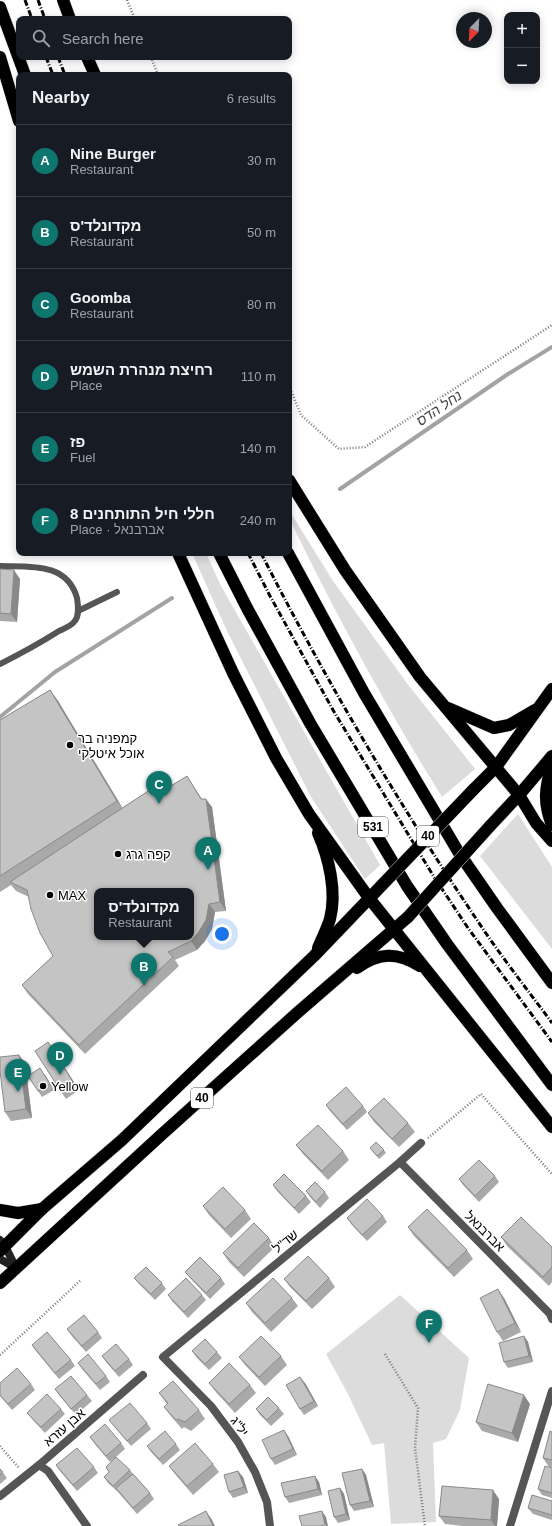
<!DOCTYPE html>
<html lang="en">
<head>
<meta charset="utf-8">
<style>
	body { margin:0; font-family:Helvetica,"Noto Sans Hebrew",sans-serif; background:#20242c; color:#f1f3f6 }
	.controls { position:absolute; right:12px; top:12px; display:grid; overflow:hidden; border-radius:8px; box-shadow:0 2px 10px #0003 }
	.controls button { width:36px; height:36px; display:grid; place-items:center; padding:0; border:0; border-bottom:1px solid #363941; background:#171b24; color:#f1f3f6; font:20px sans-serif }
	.compass { position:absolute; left:456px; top:12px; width:36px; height:36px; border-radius:50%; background:#171b24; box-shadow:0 2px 10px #0003; rotate:204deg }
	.you { position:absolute; left:222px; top:934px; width:14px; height:14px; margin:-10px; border:3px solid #fff; border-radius:50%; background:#1a73e8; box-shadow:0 0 0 6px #1a73e833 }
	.badge { display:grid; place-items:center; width:26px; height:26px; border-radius:50%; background:#0f766e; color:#fff; font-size:13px; font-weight:700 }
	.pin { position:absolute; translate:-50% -33px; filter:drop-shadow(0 1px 2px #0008) }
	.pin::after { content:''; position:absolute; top:21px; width:14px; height:12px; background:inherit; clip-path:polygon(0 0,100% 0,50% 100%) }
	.popup { position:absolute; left:94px; top:888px; width:100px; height:52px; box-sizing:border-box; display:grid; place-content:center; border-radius:8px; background:#171b24; filter:drop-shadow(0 1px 3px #0005); font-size:13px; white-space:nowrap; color:#9ea1a6 }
	.popup b { font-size:15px; color:#f1f3f6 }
	.popup::after { content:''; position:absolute; left:50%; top:100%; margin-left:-8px; border:8px solid transparent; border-top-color:#171b24 }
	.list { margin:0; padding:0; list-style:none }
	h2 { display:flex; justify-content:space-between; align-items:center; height:52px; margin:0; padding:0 16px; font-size:17px }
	h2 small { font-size:13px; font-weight:400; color:#9ea1a6 }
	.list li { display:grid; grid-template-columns:26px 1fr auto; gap:12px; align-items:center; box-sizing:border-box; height:72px; padding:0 16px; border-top:1px solid #363941 }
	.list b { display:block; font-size:15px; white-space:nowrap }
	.list p { margin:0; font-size:13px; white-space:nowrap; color:#9ea1a6 }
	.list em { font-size:13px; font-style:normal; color:#9ea1a6 }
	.icon { flex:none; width:22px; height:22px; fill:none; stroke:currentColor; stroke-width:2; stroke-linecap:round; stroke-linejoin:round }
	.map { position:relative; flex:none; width:552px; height:1526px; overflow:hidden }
	.search { position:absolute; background:#171b24; box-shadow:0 2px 10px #0003; left:16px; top:16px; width:276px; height:44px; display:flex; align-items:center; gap:10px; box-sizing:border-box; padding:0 14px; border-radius:8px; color:#9ea1a6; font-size:15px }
	.panel { position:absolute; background:#171b24; box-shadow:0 2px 10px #0003; left:16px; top:72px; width:276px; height:484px; border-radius:8px }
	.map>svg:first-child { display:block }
	.green { fill:#dcdcdc }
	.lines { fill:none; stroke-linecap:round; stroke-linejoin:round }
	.stream { stroke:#a3a3a3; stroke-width:4 }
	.highway-casing { stroke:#dbdbdb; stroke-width:13 }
	.path { stroke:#777; stroke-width:2.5; stroke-dasharray:1 2; stroke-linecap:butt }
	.lane { stroke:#555; stroke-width:6 }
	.street { stroke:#555; stroke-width:8 }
	.secondary { stroke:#222; stroke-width:8 }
	.highway { stroke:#000; stroke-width:12 }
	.rail { stroke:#000; stroke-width:3; stroke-dasharray:6 2 1 2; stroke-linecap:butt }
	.highway-bridge-casing { stroke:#dbdbdb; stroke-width:13; stroke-linecap:butt }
	.highway-bridge { stroke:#000; stroke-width:12 }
	.wall { fill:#a9a9a9 }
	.shaded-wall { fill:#898989 }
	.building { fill:#c4c4c4; stroke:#898989; fill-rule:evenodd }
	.poi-dot { fill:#000; stroke:#fff; stroke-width:1.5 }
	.labels { text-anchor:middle; stroke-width:3; stroke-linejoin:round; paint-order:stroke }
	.shield { fill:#fff; stroke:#4c4c4c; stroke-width:1 }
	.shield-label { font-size:12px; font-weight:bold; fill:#000 }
	.poi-label { font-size:13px; fill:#000; stroke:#fff; text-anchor:start }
	.street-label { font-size:13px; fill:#000; stroke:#fff }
	.water-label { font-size:14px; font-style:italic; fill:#444; stroke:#fff }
</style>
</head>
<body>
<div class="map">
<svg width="552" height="1526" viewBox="0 0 552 1526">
	<rect width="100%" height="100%" fill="#fff"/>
	<!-- green -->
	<g class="green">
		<path d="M 289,510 L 333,581 L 406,682 L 475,769 L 442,797 C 386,707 335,613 289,518 Z"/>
		<polygon points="192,553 206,553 221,586 380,865 365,879 311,797 227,631"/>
		<polygon points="518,814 552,867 552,949 480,856"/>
		<polygon points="400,1295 469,1358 460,1410 446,1439 433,1443 436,1522 391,1524 384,1443 372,1445 348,1394 326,1354"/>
	</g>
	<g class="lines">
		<!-- stream -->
		<g class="stream">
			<polyline points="340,489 508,374 552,347"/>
			<polyline points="0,717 55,672 172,598"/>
		</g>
		<defs>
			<g id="highway">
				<polyline points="63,0 70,19"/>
				<polyline points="0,7 25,75"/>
				<polyline points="0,57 19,121"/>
				<polyline points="87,57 95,75"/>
				<polyline points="289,480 345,570 420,677 519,795 536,823 552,841"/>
				<polyline points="178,553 233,673 276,758 309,814 369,898 552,1127"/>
				<polyline points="219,553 247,608 310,723 407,886 447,944 552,1085"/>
				<polyline points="288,553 364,693 459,853 497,908 552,983"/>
				<polyline points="448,708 494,728 509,725 535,710"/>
				<path d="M 552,764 C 545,788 543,802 552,825"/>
				<polyline points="474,789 496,767 552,689"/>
				<polyline points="490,826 519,795 552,756"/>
				<path d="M 318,833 C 329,858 337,892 330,919 C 327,929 322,938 318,948"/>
				<path d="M 357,968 C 379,952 397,952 420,966"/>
				<polyline points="0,1210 18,1213 42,1209"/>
				<polyline points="0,1251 42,1209 122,1140 314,956 383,884"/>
				<polyline points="0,1283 160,1136 297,1013 408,917"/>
			</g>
		</defs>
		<!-- highway casing -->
		<use href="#highway" class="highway-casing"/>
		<!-- path -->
		<g class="path">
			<polyline points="127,0 135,19"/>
			<polyline points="151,57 158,75"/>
			<polyline points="289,386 301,415 339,449 365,447 552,325"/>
			<polyline points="428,1138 481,1094 552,1174"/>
			<polyline points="385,1354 418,1408 415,1448 425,1526"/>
			<polyline points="0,1355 81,1280"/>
			<polyline points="0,1446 19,1468"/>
		</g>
		<!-- lane -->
		<g class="lane">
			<path d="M 0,566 C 30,567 67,562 77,598 C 78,605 80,616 74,622 C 71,626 63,629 59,631 C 40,643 20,654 0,664"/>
			<polyline points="78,611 117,592"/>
		</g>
		<!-- street -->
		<g class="street">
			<polyline points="400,1162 550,1314 552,1319"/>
			<polyline points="39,1465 48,1471 87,1526"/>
			<polyline points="0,1496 39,1465 143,1375"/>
			<polyline points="270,1526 267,1502 255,1472 238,1442 211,1406 163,1357 400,1162 421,1143"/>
			<polyline points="510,1526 552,1391"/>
		</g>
		<!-- secondary -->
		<g class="secondary">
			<polyline points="0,1240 5,1246 16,1268"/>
			<polyline points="0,1259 16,1268"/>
		</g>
		<!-- highway -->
		<use href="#highway" class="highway"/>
		<!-- rail -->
		<g class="rail">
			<polyline points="25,0 32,19"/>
			<polyline points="38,0 45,19"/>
			<polyline points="46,57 53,75"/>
			<polyline points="58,57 65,75"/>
			<polyline points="248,553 270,596 333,710 434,877 468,928 552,1042"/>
			<path d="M 261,553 C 325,679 398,803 477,920 C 500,955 527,989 552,1023"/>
		</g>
		<defs>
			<g id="highway-bridge">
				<polyline points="383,884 474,789"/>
				<polyline points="408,917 490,826"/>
			</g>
		</defs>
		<!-- highway-bridge casing -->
		<use href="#highway-bridge" class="highway-bridge-casing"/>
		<!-- highway-bridge -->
		<use href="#highway-bridge" class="highway-bridge"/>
	</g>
	<!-- wall -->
	<g class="wall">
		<polygon points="0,569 20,579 17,622 0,621"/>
		<polygon points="50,690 58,701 122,808 162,782 167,788 187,776 202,799 212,807 226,911 215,912 212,929 205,941 197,950 175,960 179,966 85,1054 28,994 22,985 53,956 29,897 16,891 11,885 0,892 0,720"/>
		<polygon points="48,1042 79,1090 66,1099 60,1090"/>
		<polygon points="25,1063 32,1118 11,1121 5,1112"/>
		<polygon points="45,1074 54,1090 42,1097 38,1091"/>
		<polygon points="326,1105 363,1106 367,1112 347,1130 330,1111"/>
		<polygon points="368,1113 408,1123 415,1132 399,1147 374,1122"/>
		<polygon points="296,1145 343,1151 349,1160 328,1180 303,1154"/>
		<polygon points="370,1148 384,1150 386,1153 379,1159"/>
		<polygon points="495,1176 499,1182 479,1202 463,1185 459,1179"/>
		<polygon points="273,1185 306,1196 311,1202 299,1214 277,1191"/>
		<polygon points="306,1191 325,1192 329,1198 320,1208 310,1197"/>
		<polygon points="203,1206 245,1210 251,1219 231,1238 209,1215"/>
		<polygon points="383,1216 387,1222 367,1241 351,1224 347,1218"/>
		<polygon points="408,1227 467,1250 473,1259 454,1277 414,1236"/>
		<polygon points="501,1237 552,1247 552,1282 549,1286 507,1246"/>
		<polygon points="269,1238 275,1247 244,1277 229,1262 223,1253"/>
		<polygon points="185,1272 221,1278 225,1284 210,1299 189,1277"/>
		<polygon points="134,1278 162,1283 166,1289 155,1300 139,1284"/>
		<polygon points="329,1278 335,1287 312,1309 290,1287 284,1279"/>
		<polygon points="168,1295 202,1295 206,1300 188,1318 172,1301"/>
		<polygon points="292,1298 298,1306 271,1332 252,1312 246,1303"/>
		<polygon points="504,1298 521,1332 503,1341 497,1332"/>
		<polygon points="67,1329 98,1332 102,1338 86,1352 71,1335"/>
		<polygon points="524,1336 528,1342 533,1362 508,1368 504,1362"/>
		<polygon points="32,1345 71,1360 75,1366 59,1379 36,1351"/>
		<polygon points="192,1351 217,1352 222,1358 209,1370 196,1357"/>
		<polygon points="102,1356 129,1359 133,1365 119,1377 106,1362"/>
		<polygon points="281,1356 287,1365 265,1386 245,1365 239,1357"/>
		<polygon points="78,1363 106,1376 110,1382 100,1390 82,1369"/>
		<polygon points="0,1383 31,1384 35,1390 12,1410 0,1396"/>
		<polygon points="209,1383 250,1385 256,1393 235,1413 215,1391"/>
		<polygon points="305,1383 318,1406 304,1415 300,1409"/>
		<polygon points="55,1389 87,1395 92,1401 76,1415 59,1395"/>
		<polygon points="159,1393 199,1410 205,1419 191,1431 184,1427 182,1429 170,1415 164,1407 167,1404"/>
		<polygon points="530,1404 518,1442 482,1431 476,1422"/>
		<polygon points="279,1408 284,1414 271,1426 260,1415 256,1409"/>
		<polygon points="61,1409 65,1414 45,1433 32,1419 27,1413"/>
		<polygon points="109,1420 147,1423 151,1429 131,1446 114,1426"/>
		<polygon points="552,1432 552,1467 549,1467 543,1458"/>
		<polygon points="288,1436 297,1455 275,1465 271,1459"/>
		<polygon points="90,1437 121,1443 125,1449 110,1462 94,1443"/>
		<polygon points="176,1444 180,1450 163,1465 151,1452 147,1446"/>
		<polygon points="213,1464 219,1472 193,1495 175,1474 169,1466"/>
		<polygon points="56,1465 94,1467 98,1473 77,1491 60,1471"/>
		<polygon points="552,1468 552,1498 542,1495 538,1489"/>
		<polygon points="0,1469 7,1478 0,1484"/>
		<polygon points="362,1469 366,1475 374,1507 354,1511 350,1505"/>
		<polygon points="130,1470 133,1474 150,1493 154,1499 137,1514 118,1492 108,1483 104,1477"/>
		<polygon points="243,1477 248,1493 233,1498 229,1492"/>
		<polygon points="319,1482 322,1495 289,1503 285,1497"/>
		<polygon points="340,1488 344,1494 350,1520 338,1523 334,1517"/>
		<polygon points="499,1499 497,1526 463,1526 445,1524 439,1516"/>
		<polygon points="552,1501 552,1520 533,1514 528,1508"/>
	</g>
	<!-- shaded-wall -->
	<g class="shaded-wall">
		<polygon points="14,570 20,579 17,622 11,614"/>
		<polygon points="50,690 58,701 125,812 117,801"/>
		<polygon points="206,799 212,807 226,911 220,902"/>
		<polygon points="209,904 215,912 212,929 205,941 197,950 191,941"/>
		<polygon points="48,1042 54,1051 79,1090 73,1082"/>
		<polygon points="19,1055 25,1063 32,1118 26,1109"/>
		<polygon points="498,1289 504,1298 521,1332 515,1323"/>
		<polygon points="524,1336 528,1342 533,1362 529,1356"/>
		<polygon points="300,1377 305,1383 318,1406 314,1401"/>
		<polygon points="524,1395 530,1404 518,1442 512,1433"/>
		<polygon points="284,1430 288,1436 297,1455 293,1449"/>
		<polygon points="362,1469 366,1475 374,1507 370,1501"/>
		<polygon points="238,1471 243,1477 248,1493 244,1487"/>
		<polygon points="315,1476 319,1482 322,1495 318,1489"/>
		<polygon points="340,1488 344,1494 350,1520 346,1514"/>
		<polygon points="493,1490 499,1499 497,1526 495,1526 491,1520"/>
		<polygon points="206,1511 212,1520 215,1526 213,1526"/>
		<polygon points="322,1511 326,1517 328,1526 326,1526 325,1525"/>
	</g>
	<!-- building -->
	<g class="building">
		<polygon points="0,569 14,570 11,614 0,613"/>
		<polygon points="50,690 117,801 0,876 0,720"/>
		<path d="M 187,776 L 201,799 L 206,799 L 220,902 L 209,904 L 206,920 L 198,933 L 191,941 L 168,952 L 173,957 L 79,1045 L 22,985 L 53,956 L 40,933 L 31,909 L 27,890 L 10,882 L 162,782 L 166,789 ZM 97,891 L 191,891 L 191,937 L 97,937 Z"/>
		<polygon points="48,1042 73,1082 60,1090 35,1051"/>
		<polygon points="19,1055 26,1109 5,1112 0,1071 0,1057"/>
		<polygon points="40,1068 50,1084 38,1091 28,1076"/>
		<polygon points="346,1087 363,1106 343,1124 326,1105"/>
		<polygon points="384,1098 408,1123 392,1139 368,1113"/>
		<polygon points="318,1125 343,1151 322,1171 296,1145"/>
		<polygon points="376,1142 384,1150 377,1156 370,1148"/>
		<polygon points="479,1160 495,1176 475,1196 459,1179"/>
		<polygon points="284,1174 306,1196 294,1208 273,1185"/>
		<polygon points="315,1182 325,1192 316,1202 306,1191"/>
		<polygon points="223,1187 245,1210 225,1229 203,1206"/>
		<polygon points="367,1199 383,1216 362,1235 347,1218"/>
		<polygon points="427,1209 467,1250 448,1268 408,1227"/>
		<polygon points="521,1217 552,1247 552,1267 543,1277 501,1237"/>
		<polygon points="254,1223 269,1238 238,1268 223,1253"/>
		<polygon points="308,1256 329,1278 306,1301 284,1279"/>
		<polygon points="200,1257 221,1278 206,1293 185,1272"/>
		<polygon points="146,1267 162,1283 151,1294 134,1278"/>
		<polygon points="186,1278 202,1295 184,1312 168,1295"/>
		<polygon points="273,1278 292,1298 265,1323 246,1303"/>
		<polygon points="498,1289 515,1323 497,1332 480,1298"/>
		<polygon points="84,1315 98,1332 82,1346 67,1329"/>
		<polygon points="47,1332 71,1360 55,1373 32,1345"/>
		<polygon points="261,1336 281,1356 259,1377 239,1357"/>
		<polygon points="524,1336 529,1356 504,1362 499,1343"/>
		<polygon points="205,1339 217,1352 205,1364 192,1351"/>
		<polygon points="116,1344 129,1359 115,1371 102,1356"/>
		<polygon points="88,1354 106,1376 96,1384 78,1363"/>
		<polygon points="229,1363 250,1385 229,1404 209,1383"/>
		<polygon points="17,1368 31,1384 8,1404 0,1395 0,1383"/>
		<polygon points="71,1376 87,1395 71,1409 55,1389"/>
		<polygon points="300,1377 314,1401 300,1409 286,1385"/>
		<polygon points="173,1381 199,1410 185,1422 178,1419 176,1420 164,1407 168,1403 159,1393"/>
		<polygon points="488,1384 524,1395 512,1433 476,1422"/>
		<polygon points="47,1394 61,1409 41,1427 27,1413"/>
		<polygon points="268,1397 279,1408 267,1420 256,1409"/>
		<polygon points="130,1403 147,1423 127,1441 109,1420"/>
		<polygon points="105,1424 121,1443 106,1456 90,1437"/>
		<polygon points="284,1430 293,1449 271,1459 262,1440"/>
		<polygon points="165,1431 176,1444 159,1459 147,1446"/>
		<polygon points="550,1431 552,1432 552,1460 543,1458"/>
		<polygon points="195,1443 213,1464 187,1486 169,1466"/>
		<polygon points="77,1448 94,1467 73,1485 56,1465"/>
		<polygon points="116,1457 130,1470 113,1486 104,1477 109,1472 106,1467"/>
		<polygon points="545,1466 552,1468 552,1493 538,1489"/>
		<polygon points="0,1469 3,1472 0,1475"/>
		<polygon points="362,1469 370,1501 350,1505 342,1473"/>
		<polygon points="238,1471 244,1487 229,1492 224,1475"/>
		<polygon points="133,1474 150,1493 133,1508 116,1488"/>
		<polygon points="315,1476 318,1489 285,1497 281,1483"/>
		<polygon points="442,1486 493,1490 491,1520 439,1516"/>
		<polygon points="340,1488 346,1514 334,1517 328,1491"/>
		<polygon points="532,1495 552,1501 552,1515 528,1508"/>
		<polygon points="206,1511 213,1526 179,1526 178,1525"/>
		<polygon points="322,1511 325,1525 320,1526 302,1526 299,1516"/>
	</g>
	<!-- markers -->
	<g class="poi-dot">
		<circle cx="70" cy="745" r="4"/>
		<circle cx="118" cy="854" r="4"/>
		<circle cx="50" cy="895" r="4"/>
		<circle cx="43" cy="1086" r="4"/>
	</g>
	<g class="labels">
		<!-- shield labels -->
		<g class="shield">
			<rect x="358" y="817" width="30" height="20" rx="3"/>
			<rect x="417" y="826" width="22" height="20" rx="3"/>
			<rect x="191" y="1088" width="22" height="20" rx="3"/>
		</g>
		<g class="shield-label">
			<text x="373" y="831">531</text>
			<text x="428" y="840">40</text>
			<text x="202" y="1102">40</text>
		</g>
		<!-- poi labels -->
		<g class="poi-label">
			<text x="78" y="743">קמפניה בר<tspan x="78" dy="15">אוכל איטלקי</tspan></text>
			<text x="126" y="859">קפה גרג</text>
			<text x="58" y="900">MAX</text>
			<text x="51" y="1091">Yellow</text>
		</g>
		<!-- street labels -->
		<g class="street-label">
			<text transform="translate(485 1231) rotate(45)" y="5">אברבנאל</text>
			<text transform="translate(285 1241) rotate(-39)" y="5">שד"ל</text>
			<text transform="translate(240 1426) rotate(54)" y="5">יל"ג</text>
			<text transform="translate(64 1427) rotate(-41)" y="5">אבן עזרא</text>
		</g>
		<!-- water labels -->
		<g class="water-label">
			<text transform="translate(439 408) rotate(-34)" y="5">נחל הדס</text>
		</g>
	</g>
</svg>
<div class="controls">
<button>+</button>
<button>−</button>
</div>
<svg class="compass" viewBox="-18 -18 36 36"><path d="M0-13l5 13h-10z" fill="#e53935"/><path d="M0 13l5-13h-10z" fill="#9ea1a6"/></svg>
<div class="you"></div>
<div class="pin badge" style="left:208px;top:870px">A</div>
<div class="pin badge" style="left:144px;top:986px">B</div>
<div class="popup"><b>מקדונלד'ס</b>Restaurant</div>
<div class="pin badge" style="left:159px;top:804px">C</div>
<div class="pin badge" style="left:60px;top:1075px">D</div>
<div class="pin badge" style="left:18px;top:1092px">E</div>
<div class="pin badge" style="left:429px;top:1343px">F</div>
<div class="search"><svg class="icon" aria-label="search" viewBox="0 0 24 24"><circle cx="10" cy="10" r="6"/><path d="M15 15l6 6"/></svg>Search here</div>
<section class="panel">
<h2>Nearby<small>6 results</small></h2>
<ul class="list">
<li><span class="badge">A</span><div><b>Nine Burger</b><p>Restaurant</p></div><em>30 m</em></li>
<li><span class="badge">B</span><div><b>מקדונלד'ס</b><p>Restaurant</p></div><em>50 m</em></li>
<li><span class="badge">C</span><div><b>Goomba</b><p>Restaurant</p></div><em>80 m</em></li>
<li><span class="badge">D</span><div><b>רחיצת מנהרת השמש</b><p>Place</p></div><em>110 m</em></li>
<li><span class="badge">E</span><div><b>פז</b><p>Fuel</p></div><em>140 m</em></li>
<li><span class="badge">F</span><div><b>8 חללי חיל התותחנים</b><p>Place · אברבנאל</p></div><em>240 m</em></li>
</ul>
</section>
</div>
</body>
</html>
